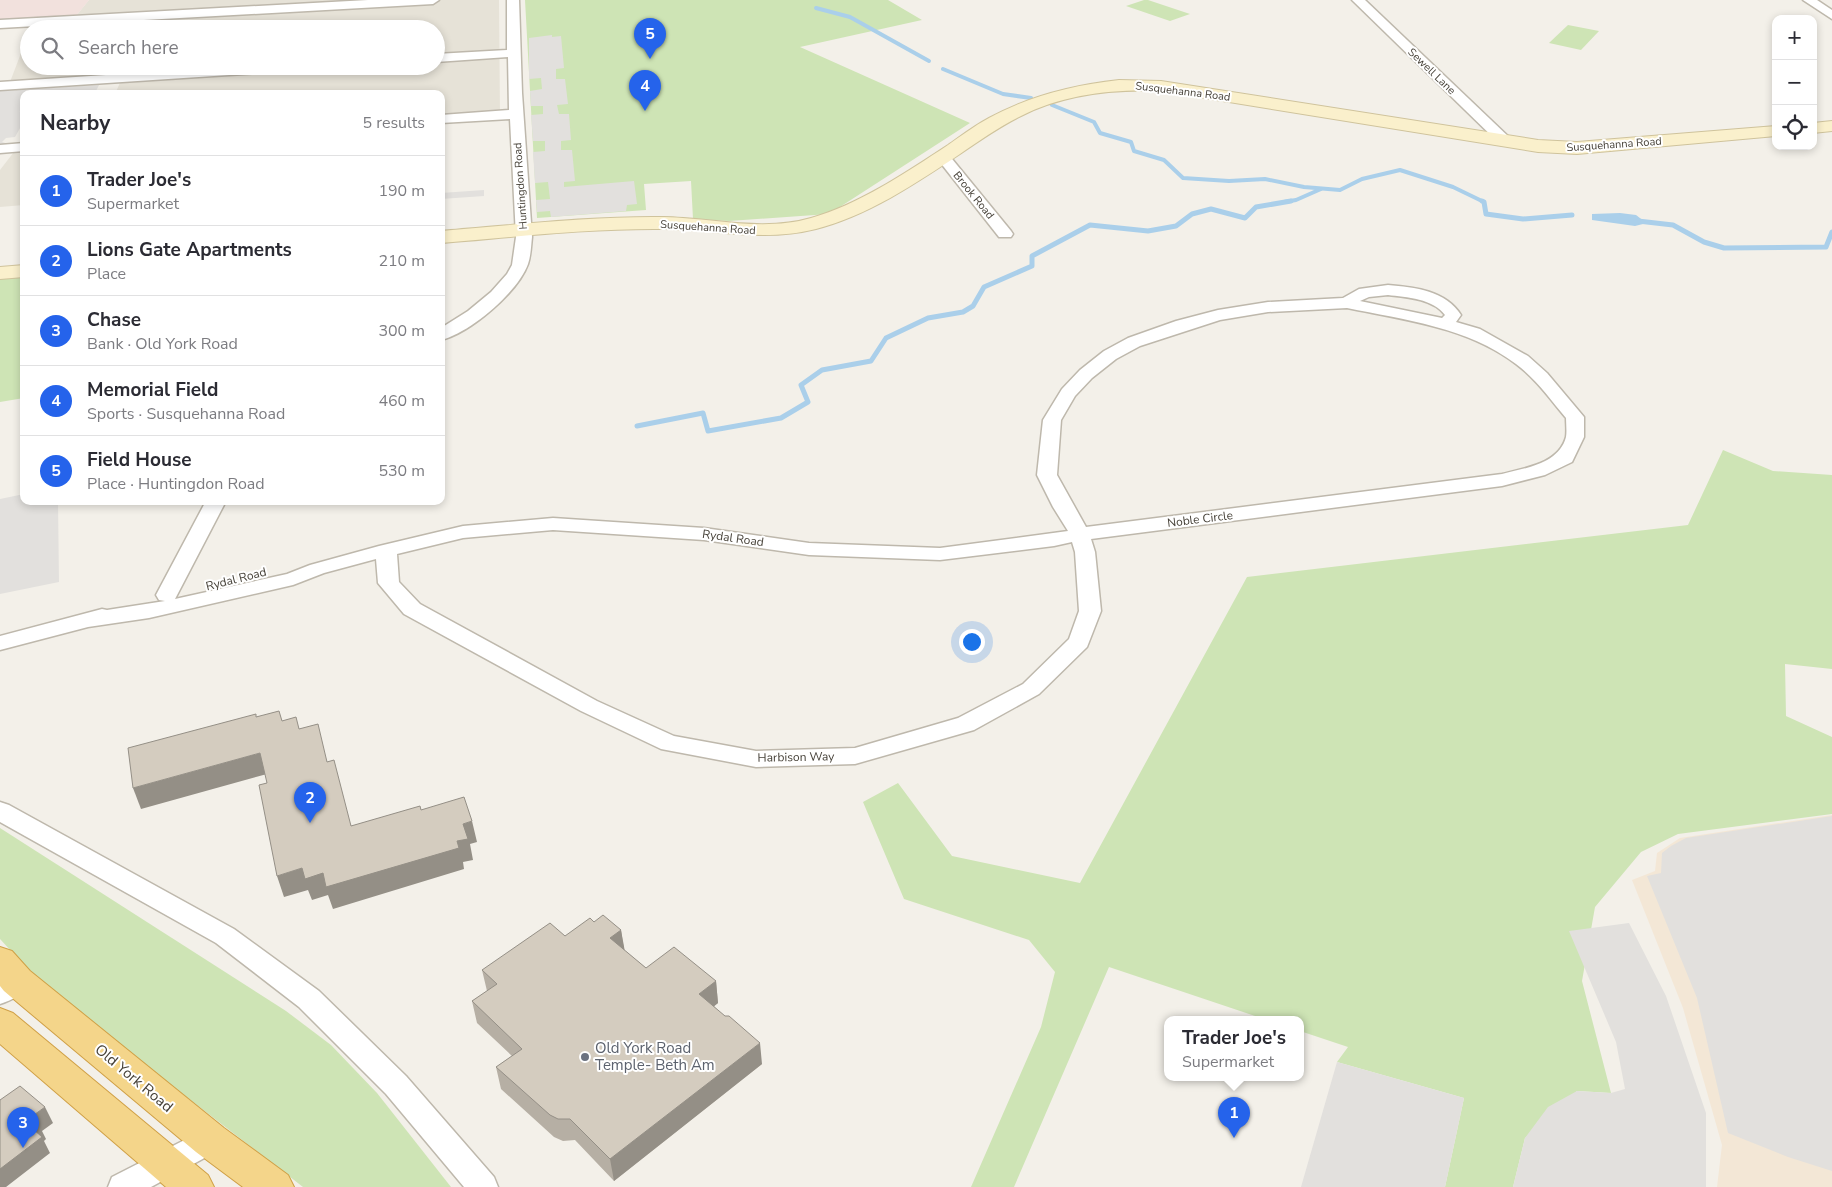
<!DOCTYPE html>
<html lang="en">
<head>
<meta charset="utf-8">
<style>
	body { margin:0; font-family:"Nunito Sans",sans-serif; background:#f7f7f7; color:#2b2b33 }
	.controls { position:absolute; right:15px; top:15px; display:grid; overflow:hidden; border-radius:10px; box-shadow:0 2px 8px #0003 }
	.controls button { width:45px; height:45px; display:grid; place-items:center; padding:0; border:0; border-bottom:1px solid #e1e1e2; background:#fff; color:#2b2b33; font:25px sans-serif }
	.you { position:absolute; left:971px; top:641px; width:18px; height:18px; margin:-12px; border:4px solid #fff; border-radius:50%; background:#1a73e8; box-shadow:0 0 0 8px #1a73e833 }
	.badge { display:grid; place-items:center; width:32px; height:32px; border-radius:50%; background:#2563eb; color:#fff; font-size:16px; font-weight:700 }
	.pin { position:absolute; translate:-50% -41px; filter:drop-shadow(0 1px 2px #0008) }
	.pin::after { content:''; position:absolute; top:26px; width:18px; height:15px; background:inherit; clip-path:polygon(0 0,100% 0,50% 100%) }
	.popup { position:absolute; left:1164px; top:1016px; width:140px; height:65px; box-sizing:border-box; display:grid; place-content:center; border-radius:10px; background:#fff; filter:drop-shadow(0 1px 4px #0005); font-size:16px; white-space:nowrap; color:#7c7c81 }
	.popup b { font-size:19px; color:#2b2b33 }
	.popup::after { content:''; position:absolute; left:50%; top:100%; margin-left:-10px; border:10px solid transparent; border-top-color:#fff }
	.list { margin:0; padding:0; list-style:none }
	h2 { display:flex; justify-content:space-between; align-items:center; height:65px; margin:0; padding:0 20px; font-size:21px }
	h2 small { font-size:16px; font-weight:400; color:#7c7c81 }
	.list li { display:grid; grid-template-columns:32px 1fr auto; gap:15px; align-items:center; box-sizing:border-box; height:70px; padding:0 20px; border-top:1px solid #e1e1e2 }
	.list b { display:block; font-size:19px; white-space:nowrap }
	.list p { margin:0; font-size:16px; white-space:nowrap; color:#7c7c81 }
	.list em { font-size:16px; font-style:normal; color:#7c7c81 }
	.icon { flex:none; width:28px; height:28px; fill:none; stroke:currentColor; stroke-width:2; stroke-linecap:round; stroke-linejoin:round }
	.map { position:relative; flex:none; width:1832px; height:1187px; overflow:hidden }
	.search { position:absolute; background:#fff; box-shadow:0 2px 8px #0003; left:20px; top:20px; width:425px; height:55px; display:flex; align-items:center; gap:12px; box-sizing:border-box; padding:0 18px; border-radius:28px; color:#7c7c81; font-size:19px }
	.panel { position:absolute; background:#fff; box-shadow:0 2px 8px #0003; left:20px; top:90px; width:425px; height:415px; border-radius:10px }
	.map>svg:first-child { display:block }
	.residential { fill:#e6e2d7 }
	.commercial { fill:#f3e7d6 }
	.medical { fill:#f2e1dd }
	.green { fill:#cee4b5 }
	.parking { fill:#e2e0dd }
	.water { fill:#aacfea }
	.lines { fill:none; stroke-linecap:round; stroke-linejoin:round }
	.stream-far1 { stroke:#aacfea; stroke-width:4 }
	.stream { stroke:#aacfea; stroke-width:5 }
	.minor-casing { stroke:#beb8ac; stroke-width:3 }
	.secondary-casing { stroke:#cfc39c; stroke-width:2 }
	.trunk-casing { stroke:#d0a046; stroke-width:2 }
	.minor { fill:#fff; fill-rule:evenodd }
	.secondary { fill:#faf0cc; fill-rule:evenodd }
	.trunk { fill:#f4d58a; fill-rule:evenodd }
	.wall { fill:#b6afa4 }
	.shaded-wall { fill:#948f86 }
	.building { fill:#d4ccbf; stroke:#948f86 }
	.worship-dot { fill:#6b7280; stroke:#fff; stroke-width:2 }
	.labels { text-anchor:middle; stroke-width:4; stroke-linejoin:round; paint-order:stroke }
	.far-street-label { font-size:11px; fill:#464138; stroke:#fff }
	.street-label { font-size:12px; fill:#464138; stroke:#fff }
	.near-worship-label { font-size:15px; fill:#5b616d; stroke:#fff; text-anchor:start }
	.near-street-label { font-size:15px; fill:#464138; stroke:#fff }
</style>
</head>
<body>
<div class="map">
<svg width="1832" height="1187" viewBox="0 0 1832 1187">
	<rect width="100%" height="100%" fill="#f3f0e9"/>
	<!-- residential -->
	<g class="residential">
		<polygon points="89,0 499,0 500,119 441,123 441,94 115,94 123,76 10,82 29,32 29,66 436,66 436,29 30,29 34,19 76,16"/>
		<polygon points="24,139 24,205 0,207 0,170"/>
	</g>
	<!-- commercial -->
	<polygon class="commercial" points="1832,815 1832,1187 1717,1187 1722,1145 1683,1008 1632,880 1655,871 1657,853 1680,838"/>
	<!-- medical -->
	<polygon class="medical" points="0,0 89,0 76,16 0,21"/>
	<!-- green -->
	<g class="green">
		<polygon points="525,0 888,0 922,20 800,47 970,123 829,214 729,221 693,219 691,181 644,184 646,210 537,218"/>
		<polygon points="1144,0 1148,0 1190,14 1170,21 1126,6"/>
		<polygon points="1568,25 1599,31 1581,50 1549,43"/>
		<polygon points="24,277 24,398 0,402 0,279"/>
		<polygon points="1723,450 1773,471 1832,475 1832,669 1785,664 1786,716 1832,737 1832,814 1678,834 1641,852 1595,907 1582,981 1611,1093 1577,1091 1525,1138 1513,1187 1445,1187 1464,1098 1337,1062 1348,1047 1300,1031 1300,1019 1264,1019 1109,967 1014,1187 971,1187 1041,1027 1055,972 1029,940 904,899 863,802 898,783 952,856 1080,883 1247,577 1688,525"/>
		<polygon points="0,828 286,1011 331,1045 377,1093 451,1187 303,1187 91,1023 36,978 0,939"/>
	</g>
	<!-- parking -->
	<g class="parking">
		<polygon points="552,35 552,37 561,36 564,68 556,69 556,79 565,79 568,104 557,105 559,114 569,114 571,140 561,141 561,150 572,150 575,181 564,182 564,187 634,181 637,204 627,205 626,211 551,217 550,211 537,212 536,200 550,199 548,182 535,183 533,152 545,151 545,141 533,141 531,115 543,114 543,106 531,106 530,91 542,89 541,78 529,79 529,38"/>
		<polygon points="99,85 95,93 106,94 24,94 24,110 19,112 24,112 24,121 15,137 6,138 2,142 12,145 0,146 0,91"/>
		<polygon points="484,190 484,196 441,199 441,193"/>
		<polygon points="24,494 24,501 58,501 59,582 0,594 0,499"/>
		<polygon points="1832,816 1832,1171 1788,1157 1728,1133 1697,998 1647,876 1661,873 1662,853 1671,846 1686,838"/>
		<polygon points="1629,923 1666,996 1706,1113 1706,1187 1513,1187 1525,1138 1548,1107 1577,1091 1611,1093 1625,1089 1616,1042 1569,931"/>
		<polygon points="1337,1062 1464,1098 1445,1187 1301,1187"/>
	</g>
	<!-- water -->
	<polygon class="water" points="1620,213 1636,215 1645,222 1643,224 1635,226 1592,220 1592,214"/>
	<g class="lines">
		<!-- stream-far1 -->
		<g class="stream-far1">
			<polyline points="816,8 850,17 929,61"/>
			<polyline points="943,69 1003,94 1031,98"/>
			<polyline points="1052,105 1094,122 1100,133 1131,142 1134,151 1164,160 1183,178 1229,181 1265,179 1304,187 1340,190 1362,179 1400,170 1453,187 1484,202"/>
			<polyline points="1284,202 1296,200 1321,189"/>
		</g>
		<!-- stream -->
		<g class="stream">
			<polyline points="1482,201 1484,202 1486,214 1523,219 1572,215"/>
			<polyline points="1638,221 1673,225 1704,242 1724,248 1826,247 1832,232"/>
			<polyline points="637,426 703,413 708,431 781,418 808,402 801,385 822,370 871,361 886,338 928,318 963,312 973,306 984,287 1032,266 1032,256 1090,225 1148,231 1176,226 1192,214 1211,209 1245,218 1256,207 1291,201"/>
		</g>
		<defs>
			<g id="minor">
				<polygon points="368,0 439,0 433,4 0,28 0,20"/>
				<path d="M 507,0 L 519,0 L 522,93 L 532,237 C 531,246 531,255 528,264 C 518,292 470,333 441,340 L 441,328 L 468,311 L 491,292 L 507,274 L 512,265 L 516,237 L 510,119 L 441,123 L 441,115 L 509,110 L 508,57 L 436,62 L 436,54 L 507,50 Z"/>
				<polygon points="1352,0 1365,0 1511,139 1513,142 1511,145 1501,145"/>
				<polygon points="1803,0 1817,0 1832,10 1832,19"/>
				<polygon points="242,66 311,66 305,70 0,90 0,82"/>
				<polygon points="24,143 24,151 0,153 0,145"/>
				<polygon points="943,153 948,154 1011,231 1013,234 1011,237 999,237 936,157 938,154"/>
				<path d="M 1388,285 C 1415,287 1446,291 1461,315 L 1456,322 L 1480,329 L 1528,356 L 1547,373 L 1584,417 L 1584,437 L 1572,462 L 1545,475 L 1502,486 L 1091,539 L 1095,552 L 1101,611 L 1087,647 L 1039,694 L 974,730 L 855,764 L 756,767 L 661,749 L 581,711 L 404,614 L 378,583 L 376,559 L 324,573 L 293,585 L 149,618 L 88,627 L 0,650 L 0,636 L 102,609 L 107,610 L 165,601 L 159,600 L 156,595 L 206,501 L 226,501 L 175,599 L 287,574 L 310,565 L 379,546 L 463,526 L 553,518 L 704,528 L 809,543 L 940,548 L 1068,531 L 1053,507 L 1037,475 L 1043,420 L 1062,389 L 1080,370 L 1104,351 L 1128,338 L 1176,321 L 1218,310 L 1268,302 L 1343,298 L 1359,289 ZM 1388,295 C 1406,297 1434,299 1445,315 L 1442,318 L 1360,301 L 1369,297 ZM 1347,308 C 1405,320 1467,327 1516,364 C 1536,379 1550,399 1566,418 C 1566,424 1567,431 1566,437 C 1559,464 1525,468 1502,474 L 1086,527 L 1057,475 L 1061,420 L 1075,396 L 1092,378 L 1116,359 L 1140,346 L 1220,320 L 1268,312 ZM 553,530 L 704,540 L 809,555 L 940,560 L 1054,546 L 1072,542 L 1075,552 L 1079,611 L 1069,639 L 1023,684 L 958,718 L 855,748 L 756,751 L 674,736 L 597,701 L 420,604 L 399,582 L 397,554 L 463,538 Z"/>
				<polygon points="0,802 9,805 234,929 319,991 406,1076 494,1177 498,1187 464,1187 386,1094 299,1007 216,943 0,822"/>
				<path d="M 17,970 L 27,973 L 31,981 C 24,993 13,1000 0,1004 L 0,978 Z"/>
				<polygon points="210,1127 221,1131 225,1140 221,1149 151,1187 108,1187 112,1177"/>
			</g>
			<g id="secondary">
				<path d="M 1119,80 L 1161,81 L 1538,140 L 1577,142 L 1776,126 L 1776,136 L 1577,154 L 1538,152 L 1161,91 C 1113,89 1065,94 1021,116 C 999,127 980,140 960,154 C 915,184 867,216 816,229 C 765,242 716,230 665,229 C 590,228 515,237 441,243 L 441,231 C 515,225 590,216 664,217 C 713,218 763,232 811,218 C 858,205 907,172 948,145 C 961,136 974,126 989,118 C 1029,96 1073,85 1119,80 Z"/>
				<polygon points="1832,121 1832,131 1813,133 1813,123"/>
				<polygon points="24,265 24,277 0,279 0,267"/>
			</g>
			<g id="trunk">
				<polygon points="0,947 12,951 30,971 224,1128 288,1175 294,1187 243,1187 196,1152 4,991 0,986"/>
				<polygon points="0,1008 13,1013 208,1175 214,1187 166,1187 0,1044"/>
			</g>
		</defs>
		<!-- minor casing -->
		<use href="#minor" class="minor-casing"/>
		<!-- secondary casing -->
		<use href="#secondary" class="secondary-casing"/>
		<!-- trunk casing -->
		<use href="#trunk" class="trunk-casing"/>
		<!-- minor -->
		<use href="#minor" class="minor"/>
		<!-- secondary -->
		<use href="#secondary" class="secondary"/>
		<!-- trunk -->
		<use href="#trunk" class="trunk"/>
	</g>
	<!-- wall -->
	<polygon class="wall" points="621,930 624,950 646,968 716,981 718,1003 714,1006 762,1064 614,1181 575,1140 563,1141 554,1137 501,1089 496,1067 512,1056 477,1023 472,1001 487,991 482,970 565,936"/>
	<!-- shaded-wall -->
	<g class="shaded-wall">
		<polygon points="260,753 267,774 141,809 133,788"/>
		<polygon points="472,821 477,842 470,844 473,860 463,862 464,869 333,909 328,895 312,900 308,890 284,897 277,876 302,868 323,873 457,841 463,824"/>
		<polygon points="621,930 625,952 610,938"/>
		<polygon points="716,981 718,1003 702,1016 699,994"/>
		<polygon points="760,1043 762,1064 614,1181 610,1159"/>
		<polygon points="45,1107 53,1123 42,1131 46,1139 44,1141 50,1153 6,1187 0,1187 0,1169 32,1128 31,1117"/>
	</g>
	<!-- building -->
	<g class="building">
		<polygon points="279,711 282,721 296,717 299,729 318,724 327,762 334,760 351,826 420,806 421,810 464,797 472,821 463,824 468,839 457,841 459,848 326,887 323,873 305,879 302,868 277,876 259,785 267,783 260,753 133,788 128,748 256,714 256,717"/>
		<polygon points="603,915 621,930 610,938 646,968 674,947 716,981 699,994 725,1016 729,1016 760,1043 610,1159 570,1119 558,1119 550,1115 496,1067 522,1049 472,1001 497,984 482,970 550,923 565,936 590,918 594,922"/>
		<polygon points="20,1086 45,1107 31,1117 38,1123 32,1128 42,1137 0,1169 0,1100"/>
	</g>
	<!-- markers -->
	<circle class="worship-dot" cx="585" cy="1057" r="5"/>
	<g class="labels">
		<!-- far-street labels -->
		<g class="far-street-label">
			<text transform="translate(1432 71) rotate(44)" y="4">Sewell Lane</text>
			<text transform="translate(1183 91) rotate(7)" y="4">Susquehanna Road</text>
			<text transform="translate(1614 144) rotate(-4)" y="4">Susquehanna Road</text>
			<text transform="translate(520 186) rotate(-94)" y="4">Huntingdon Road</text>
			<text transform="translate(974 195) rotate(51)" y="4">Brook Road</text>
			<text transform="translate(708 227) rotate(4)" y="4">Susquehanna Road</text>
		</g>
		<!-- street labels -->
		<g class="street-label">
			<text transform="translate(1200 519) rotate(-7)" y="4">Noble Circle</text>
			<text transform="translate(733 538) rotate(8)" y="4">Rydal Road</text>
			<text transform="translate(236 579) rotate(-14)" y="4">Rydal Road</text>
			<text transform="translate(796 757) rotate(-1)" y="4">Harbison Way</text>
		</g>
		<!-- near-worship labels -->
		<g class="near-worship-label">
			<text x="595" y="1053">Old York Road<tspan x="595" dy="17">Temple- Beth Am</tspan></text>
		</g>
		<!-- near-street labels -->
		<g class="near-street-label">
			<text transform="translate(134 1078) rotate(40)" y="5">Old York Road</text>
		</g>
	</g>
</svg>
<div class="controls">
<button>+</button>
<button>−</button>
<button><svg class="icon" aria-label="locate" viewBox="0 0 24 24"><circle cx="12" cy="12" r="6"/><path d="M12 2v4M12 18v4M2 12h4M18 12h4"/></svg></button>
</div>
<div class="you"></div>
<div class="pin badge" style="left:1234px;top:1138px">1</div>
<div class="popup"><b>Trader Joe's</b>Supermarket</div>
<div class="pin badge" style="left:310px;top:823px">2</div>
<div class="pin badge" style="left:23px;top:1148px">3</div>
<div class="pin badge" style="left:645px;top:111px">4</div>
<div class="pin badge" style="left:650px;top:59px">5</div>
<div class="search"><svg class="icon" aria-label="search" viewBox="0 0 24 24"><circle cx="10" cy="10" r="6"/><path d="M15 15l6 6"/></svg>Search here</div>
<section class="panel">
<h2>Nearby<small>5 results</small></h2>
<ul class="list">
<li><span class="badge">1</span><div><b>Trader Joe's</b><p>Supermarket</p></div><em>190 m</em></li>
<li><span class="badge">2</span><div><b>Lions Gate Apartments</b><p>Place</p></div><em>210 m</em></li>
<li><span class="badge">3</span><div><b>Chase</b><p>Bank · Old York Road</p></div><em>300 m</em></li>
<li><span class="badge">4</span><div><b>Memorial Field</b><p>Sports · Susquehanna Road</p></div><em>460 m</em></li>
<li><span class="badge">5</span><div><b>Field House</b><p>Place · Huntingdon Road</p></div><em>530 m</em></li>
</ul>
</section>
</div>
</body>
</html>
